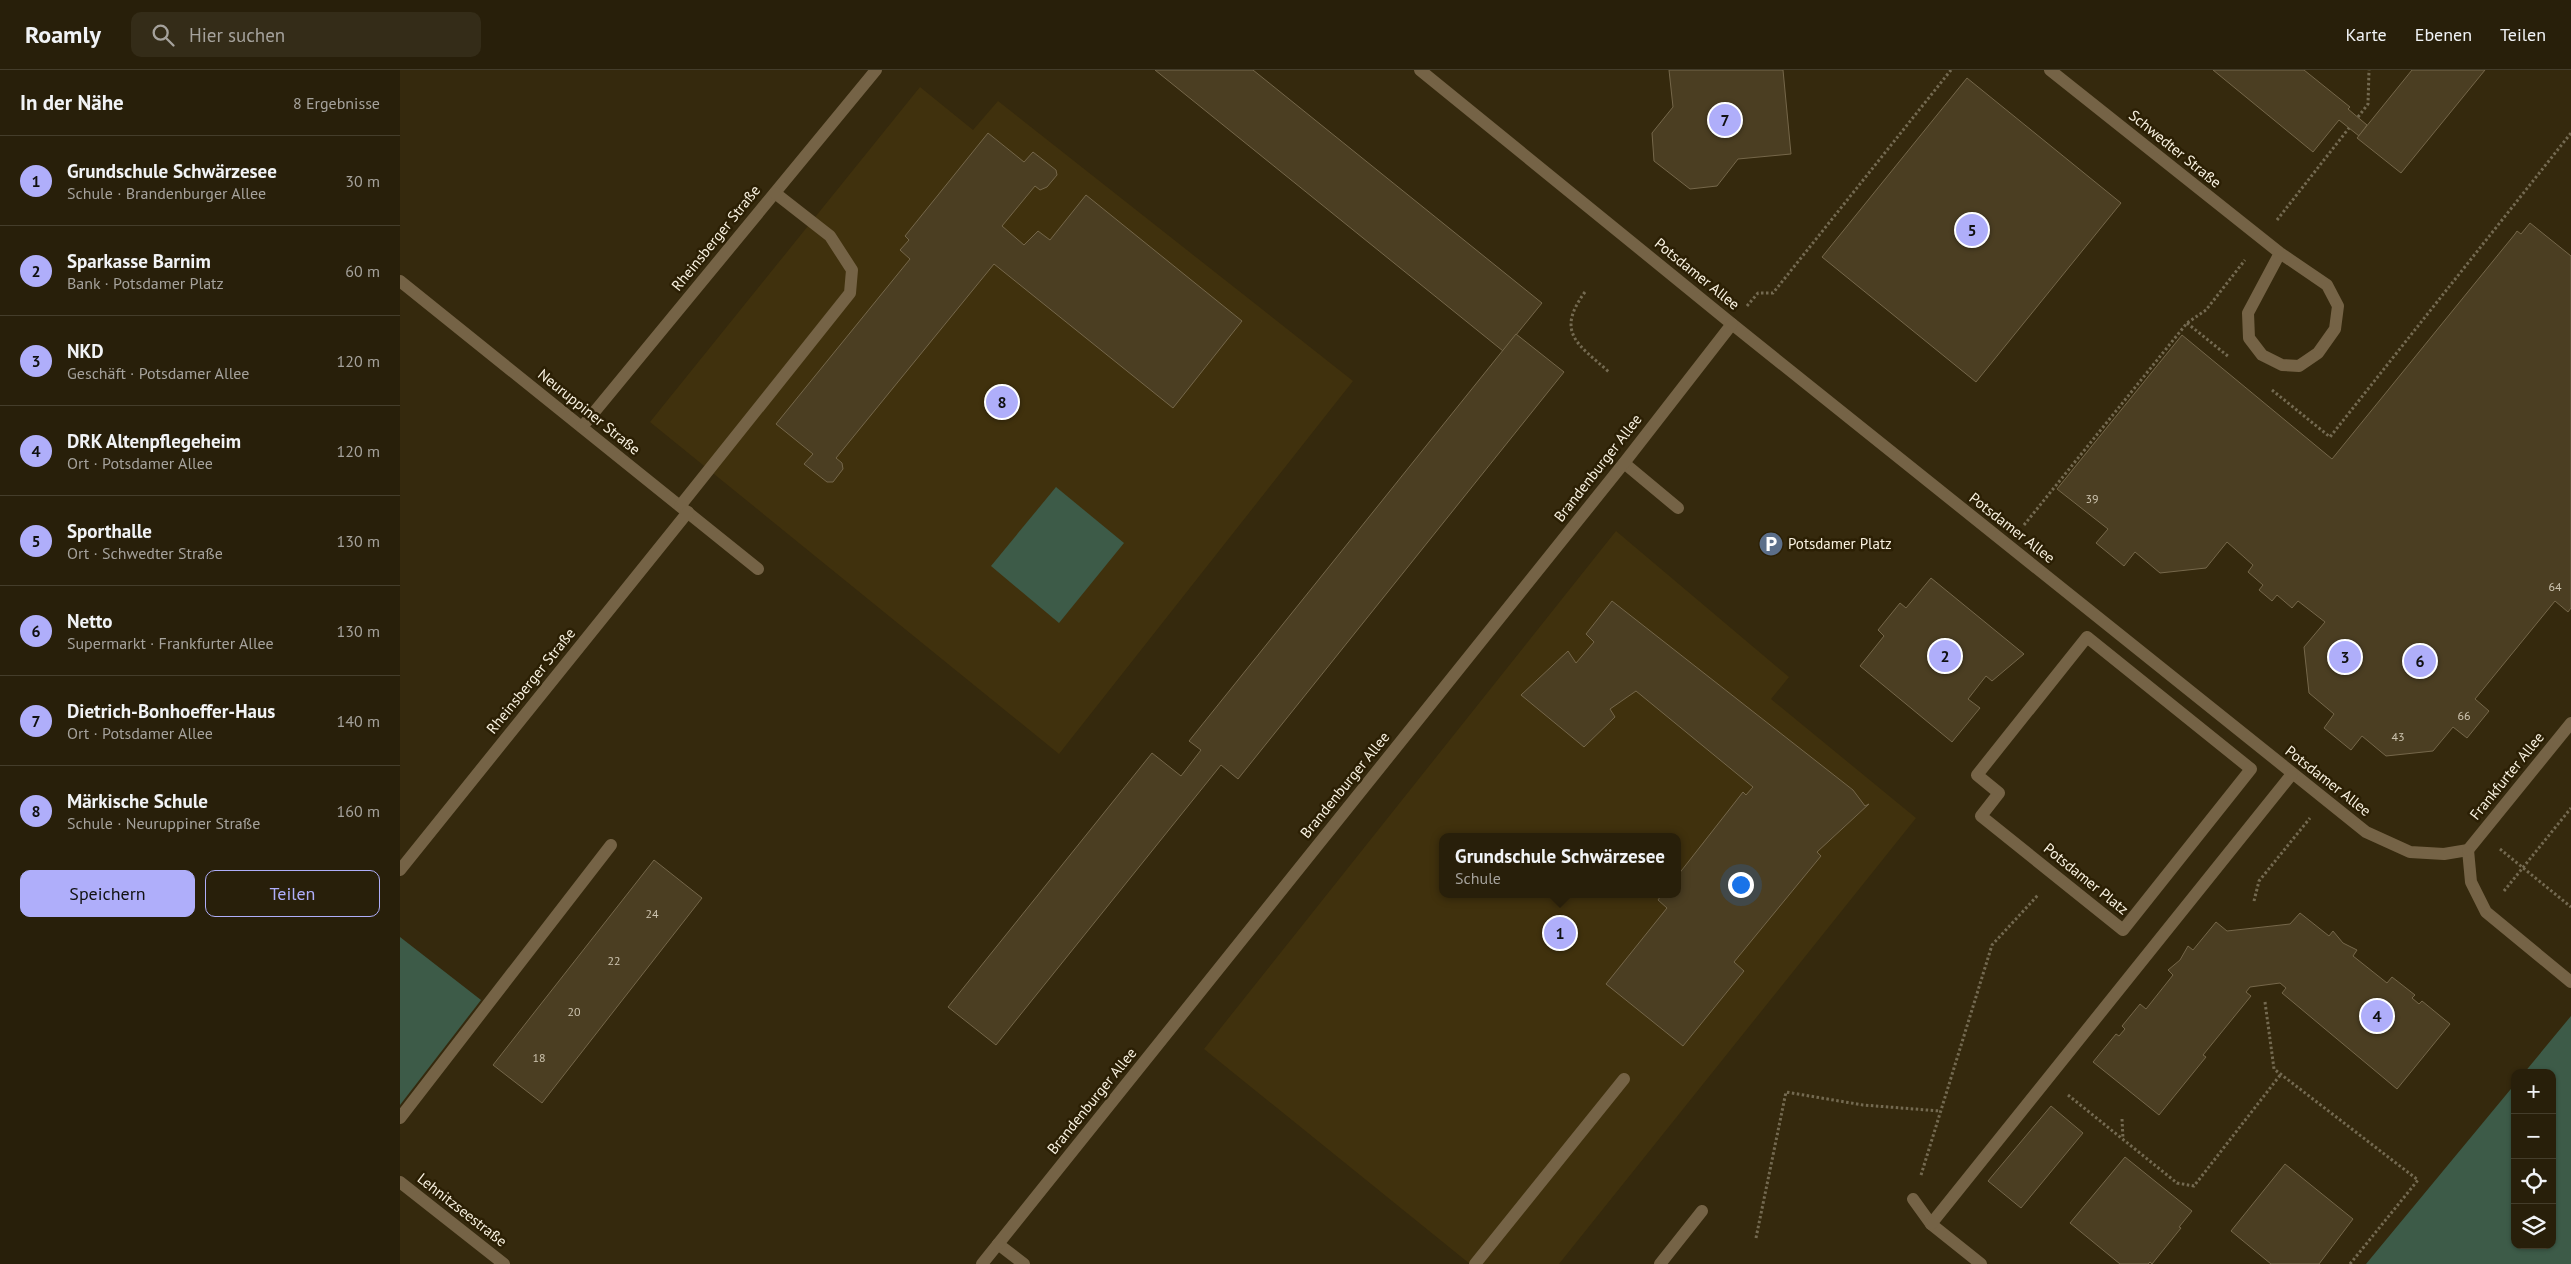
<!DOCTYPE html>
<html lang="de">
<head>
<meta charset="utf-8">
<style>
	body { margin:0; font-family:"PT Sans",sans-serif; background:#342c18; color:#f1f3f6 }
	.controls { position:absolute; right:15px; bottom:15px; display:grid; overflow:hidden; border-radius:10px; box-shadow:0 1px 4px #0004 }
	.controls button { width:45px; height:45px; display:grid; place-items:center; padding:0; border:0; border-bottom:1px solid #443d2b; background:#281f0a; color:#f1f3f6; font:25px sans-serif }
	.you { position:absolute; left:1340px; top:814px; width:18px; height:18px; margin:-12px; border:4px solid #fff; border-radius:50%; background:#1a73e8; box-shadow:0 0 0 8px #1a73e833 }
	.badge { display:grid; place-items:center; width:32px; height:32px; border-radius:50%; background:#afaefa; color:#111; font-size:16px; font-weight:700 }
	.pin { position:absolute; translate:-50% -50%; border:2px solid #fff; box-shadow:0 1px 5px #0006 }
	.popup { position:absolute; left:1039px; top:763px; width:242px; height:65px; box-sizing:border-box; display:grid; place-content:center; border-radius:10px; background:#281f0a; filter:drop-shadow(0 1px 4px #0005); font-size:16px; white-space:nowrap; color:#a5a29c }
	.popup b { font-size:19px; color:#f1f3f6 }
	.popup::after { content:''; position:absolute; left:50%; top:100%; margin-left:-10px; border:10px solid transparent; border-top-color:#281f0a }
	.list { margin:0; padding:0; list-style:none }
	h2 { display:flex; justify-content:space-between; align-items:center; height:65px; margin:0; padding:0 20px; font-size:21px }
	h2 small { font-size:16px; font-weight:400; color:#a5a29c }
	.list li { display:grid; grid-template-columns:32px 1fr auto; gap:15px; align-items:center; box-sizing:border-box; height:90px; padding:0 20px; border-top:1px solid #443d2b }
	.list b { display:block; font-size:19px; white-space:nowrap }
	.list p { margin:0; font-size:16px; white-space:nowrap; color:#a5a29c }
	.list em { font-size:16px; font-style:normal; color:#a5a29c }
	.actions { display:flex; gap:10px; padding:15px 20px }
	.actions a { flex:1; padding:11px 0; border:1px solid #afaefa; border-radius:10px; text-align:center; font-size:18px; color:#afaefa }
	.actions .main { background:#afaefa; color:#111 }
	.icon { flex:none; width:28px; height:28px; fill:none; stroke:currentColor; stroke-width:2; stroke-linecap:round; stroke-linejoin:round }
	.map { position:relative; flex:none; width:2171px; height:1194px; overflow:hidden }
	header { display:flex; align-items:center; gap:30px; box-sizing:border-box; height:70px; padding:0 25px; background:#281f0a; border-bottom:1px solid #443d2b }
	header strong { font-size:24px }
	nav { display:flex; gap:28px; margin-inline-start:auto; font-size:18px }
	.search { width:350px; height:45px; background:#342c18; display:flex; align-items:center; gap:12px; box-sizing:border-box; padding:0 18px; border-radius:10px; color:#a5a29c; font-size:19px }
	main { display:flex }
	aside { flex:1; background:#281f0a }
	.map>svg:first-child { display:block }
	.built { fill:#40310d; fill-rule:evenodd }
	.green { fill:#3d5b48 }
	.building { fill:#4b3e22; stroke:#75674a }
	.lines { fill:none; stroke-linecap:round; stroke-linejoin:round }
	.path { stroke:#746a51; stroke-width:3; stroke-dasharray:2.5 2.5; stroke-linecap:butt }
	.minor { stroke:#756346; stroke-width:12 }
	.labels { text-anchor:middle; stroke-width:5; stroke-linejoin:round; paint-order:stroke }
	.number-label { font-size:12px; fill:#cec5b1 }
	.street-label { font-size:15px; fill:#f9f2e1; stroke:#2b1f04 }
	.poi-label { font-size:15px; fill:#f9f2e1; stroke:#2b1f04; text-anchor:start }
</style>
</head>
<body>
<header>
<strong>Roamly</strong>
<div class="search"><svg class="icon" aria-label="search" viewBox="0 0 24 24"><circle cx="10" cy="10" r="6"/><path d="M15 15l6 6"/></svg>Hier suchen</div>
<nav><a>Karte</a><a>Ebenen</a><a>Teilen</a></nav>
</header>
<main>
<aside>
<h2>In der Nähe<small>8 Ergebnisse</small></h2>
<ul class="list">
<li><span class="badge">1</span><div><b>Grundschule Schwärzesee</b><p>Schule · Brandenburger Allee</p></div><em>30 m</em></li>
<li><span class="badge">2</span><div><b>Sparkasse Barnim</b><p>Bank · Potsdamer Platz</p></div><em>60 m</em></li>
<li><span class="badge">3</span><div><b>NKD</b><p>Geschäft · Potsdamer Allee</p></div><em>120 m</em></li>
<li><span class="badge">4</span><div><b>DRK Altenpflegeheim</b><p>Ort · Potsdamer Allee</p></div><em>120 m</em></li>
<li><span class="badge">5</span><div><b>Sporthalle</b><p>Ort · Schwedter Straße</p></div><em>130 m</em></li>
<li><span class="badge">6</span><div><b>Netto</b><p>Supermarkt · Frankfurter Allee</p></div><em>130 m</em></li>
<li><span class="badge">7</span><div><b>Dietrich-Bonhoeffer-Haus</b><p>Ort · Potsdamer Allee</p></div><em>140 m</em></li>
<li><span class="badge">8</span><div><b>Märkische Schule</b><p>Schule · Neuruppiner Straße</p></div><em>160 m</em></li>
</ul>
<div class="actions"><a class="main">Speichern</a><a>Teilen</a></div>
</aside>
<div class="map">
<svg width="2171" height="1194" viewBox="0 0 2171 1194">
	<rect width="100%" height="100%" fill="#35290d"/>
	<!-- built -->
	<g class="built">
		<polygon points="520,17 573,60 598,31 953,311 659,684 250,352"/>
		<path d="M 1216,461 L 1389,607 L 1371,629 L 1516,748 L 1159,1194 L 1070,1194 L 804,979 ZM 1042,767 L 1278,767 L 1278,824 L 1042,824 Z"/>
	</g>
	<!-- green -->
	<g class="green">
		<polygon points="656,417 724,473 659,553 591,496"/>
		<polygon points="0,867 81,930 0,1035"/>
		<polygon points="2171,946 2171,1194 1966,1194 2115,1014 2115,1175 2152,1175 2152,1003 2124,1003"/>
	</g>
	<!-- building -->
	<g class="building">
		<polygon points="755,0 853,0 1142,233 1103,281"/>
		<polygon points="1269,0 1383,0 1391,84 1338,89 1317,116 1290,119 1254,91 1252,63 1273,37"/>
		<polygon points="1813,0 1904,0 1950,37 1948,39 1967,55 1959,66 1939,50 1913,82"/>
		<polygon points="2012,0 2085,0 2001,103 1957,68"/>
		<polygon points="1567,8 1721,133 1576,312 1422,187"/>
		<polygon points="588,63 624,92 633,82 656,100 657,105 647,117 640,120 635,116 602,156 624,175 638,161 650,170 686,125 842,251 773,338 594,194 436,388 442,393 443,399 433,412 427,412 404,394 413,384 376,354 510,189 500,180 509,170 505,166"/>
		<polygon points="2130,153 2171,186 2171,538 2168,542 2155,531 2075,629 2089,641 2067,668 2053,657 2033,681 1986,686 1962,666 1951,680 1924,658 1934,644 1909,623 1904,577 1925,552 1898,531 1892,538 1877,525 1872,531 1859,520 1863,515 1848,502 1853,495 1827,472 1806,498 1760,503 1735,482 1724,496 1696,473 1708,459 1657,419 1782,265 1932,389 2115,164 2117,161 2121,164"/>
		<polygon points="1116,264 1164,302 838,709 821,695 596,975 548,937 752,683 781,706 801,680 789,671"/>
		<polygon points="1531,508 1624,584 1592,611 1586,606 1568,629 1580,638 1552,672 1460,596 1484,566 1478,560 1500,533 1506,538"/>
		<polygon points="1212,531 1453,720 1465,736 1469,734 1417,782 1421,786 1334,892 1344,901 1283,976 1206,914 1267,838 1258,830 1262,824 1278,824 1278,805 1343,722 1346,725 1353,717 1236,621 1210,639 1215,647 1184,677 1121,625 1168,581 1176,593 1194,572 1186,564"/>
		<polygon points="254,790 302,828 142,1033 93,995"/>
		<polygon points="1900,843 1929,866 1933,861 1943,873 1957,880 1953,886 1987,913 1992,907 2015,925 2012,928 2019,934 2022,931 2050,954 1997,1019 1882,923 1886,918 1880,913 1850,917 1846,922 1851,926 1803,985 1806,987 1759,1045 1693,992 1716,964 1719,966 1725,959 1722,956 1740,934 1746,939 1773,905 1768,900 1780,890 1788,876 1793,880 1816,852 1827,861 1890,854"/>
		<polygon points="1651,1036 1683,1063 1621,1138 1588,1111"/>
		<polygon points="1725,1087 1792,1141 1779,1157 1781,1158 1752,1194 1750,1192 1748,1194 1720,1194 1670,1153"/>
		<polygon points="1885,1094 1953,1149 1919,1194 1871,1194 1831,1161"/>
	</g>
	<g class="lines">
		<!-- path -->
		<g class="path">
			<polyline points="1958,47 1968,34 1969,0"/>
			<polyline points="1877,150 1949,58"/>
			<path d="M 1185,222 C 1155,263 1178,274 1209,302"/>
			<polyline points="1347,236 1358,223 1373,223 1551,0"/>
			<polyline points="1787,253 1829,287"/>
			<polyline points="1872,320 1930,367 2171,63"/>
			<polyline points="1624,455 1787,253 1806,240 1845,190"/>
			<polyline points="2100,779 2171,837"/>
			<polyline points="2104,821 2171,738"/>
			<polyline points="1854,831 1859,811 1910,748"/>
			<polyline points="1865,932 1874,999 2018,1110 1950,1194"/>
			<polyline points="1668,1025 1777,1113 1794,1116 1881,1004"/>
			<polyline points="1722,1049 1723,1069"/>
			<polyline points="1521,1105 1592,875 1638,825"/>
			<polyline points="1356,1168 1386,1022 1463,1035 1540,1041"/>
		</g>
		<!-- minor -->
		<g class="minor">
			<polyline points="1020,0 1332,254 1966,762 2010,782 2044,784 2068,780"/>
			<polyline points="1650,0 1880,183 1927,215 1938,236 1935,259 1918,283 1899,296 1882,295 1862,285 1849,268 1848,243 1880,183"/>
			<polyline points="0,211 358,499"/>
			<polyline points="182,357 476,0"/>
			<polyline points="1224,393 1278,438"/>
			<polyline points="280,436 450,223 452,200 430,166 375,123"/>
			<polygon points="1687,567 1851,699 1723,860 1581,746 1599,723 1577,705"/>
			<polyline points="2068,780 2071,812 2086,842 2171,912"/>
			<polyline points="2068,780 2171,653"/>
			<polyline points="0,800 288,442"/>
			<polyline points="0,1048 211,775"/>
			<polyline points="0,1112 104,1194"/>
			<polyline points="1513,1129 1531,1154 1581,1194"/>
			<polyline points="1531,1154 1892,704"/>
			<polyline points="598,1174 624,1194"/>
			<polyline points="582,1194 1224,393 1332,254"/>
			<polyline points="1075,1194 1224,1009"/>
			<polyline points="1260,1194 1302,1141"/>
		</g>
	</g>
	<!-- icons -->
	<defs>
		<symbol id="parking-disc" viewBox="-11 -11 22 22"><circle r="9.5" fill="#5c6f8a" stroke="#2b1f04"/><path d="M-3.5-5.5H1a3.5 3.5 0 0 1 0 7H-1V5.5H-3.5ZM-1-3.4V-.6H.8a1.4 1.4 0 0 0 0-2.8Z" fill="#fff"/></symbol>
	</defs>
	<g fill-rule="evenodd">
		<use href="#parking-disc" x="1357" y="460" width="28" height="28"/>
	</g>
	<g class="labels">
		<!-- number labels -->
		<g class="number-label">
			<text x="1692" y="433">39</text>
			<text x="2155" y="521">64</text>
			<text x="2064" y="650">66</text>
			<text x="1998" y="671">43</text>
			<text x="252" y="848">24</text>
			<text x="214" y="895">22</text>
			<text x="174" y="946">20</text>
			<text x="139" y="992">18</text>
		</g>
		<!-- street labels -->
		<g class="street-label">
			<text transform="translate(1775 79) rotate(39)" y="5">Schwedter Straße</text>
			<text transform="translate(316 168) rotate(-51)" y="5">Rheinsberger Straße</text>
			<text transform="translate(1297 204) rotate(39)" y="5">Potsdamer Allee</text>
			<text transform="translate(189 342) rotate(39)" y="5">Neuruppiner Straße</text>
			<text transform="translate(1198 398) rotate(-52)" y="5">Brandenburger Allee</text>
			<text transform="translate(1612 458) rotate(38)" y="5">Potsdamer Allee</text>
			<text transform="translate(131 611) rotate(-51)" y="5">Rheinsberger Straße</text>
			<text transform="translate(2107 706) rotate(-51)" y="5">Frankfurter Allee</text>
			<text transform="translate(1928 711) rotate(38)" y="5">Potsdamer Allee</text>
			<text transform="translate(945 715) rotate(-51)" y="5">Brandenburger Allee</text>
			<text transform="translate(1686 809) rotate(39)" y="5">Potsdamer Platz</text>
			<text transform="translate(692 1031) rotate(-51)" y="5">Brandenburger Allee</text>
			<text transform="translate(62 1140) rotate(38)" y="5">Lehnitzseestraße</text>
		</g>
		<!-- poi labels -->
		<g class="poi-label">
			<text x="1388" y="479">Potsdamer Platz</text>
		</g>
	</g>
</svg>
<div class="controls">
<button>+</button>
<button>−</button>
<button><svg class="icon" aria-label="locate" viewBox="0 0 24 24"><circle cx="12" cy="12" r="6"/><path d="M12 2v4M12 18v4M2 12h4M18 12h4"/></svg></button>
<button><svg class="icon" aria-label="layers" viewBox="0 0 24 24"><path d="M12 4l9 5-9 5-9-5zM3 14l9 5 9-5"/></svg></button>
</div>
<div class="you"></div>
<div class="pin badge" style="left:1160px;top:863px">1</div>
<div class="popup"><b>Grundschule Schwärzesee</b>Schule</div>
<div class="pin badge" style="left:1545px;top:586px">2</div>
<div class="pin badge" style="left:1945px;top:587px">3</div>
<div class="pin badge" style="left:1977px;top:946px">4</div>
<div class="pin badge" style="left:1572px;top:160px">5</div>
<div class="pin badge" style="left:2020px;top:591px">6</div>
<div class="pin badge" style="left:1325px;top:50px">7</div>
<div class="pin badge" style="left:602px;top:332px">8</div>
</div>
</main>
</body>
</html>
